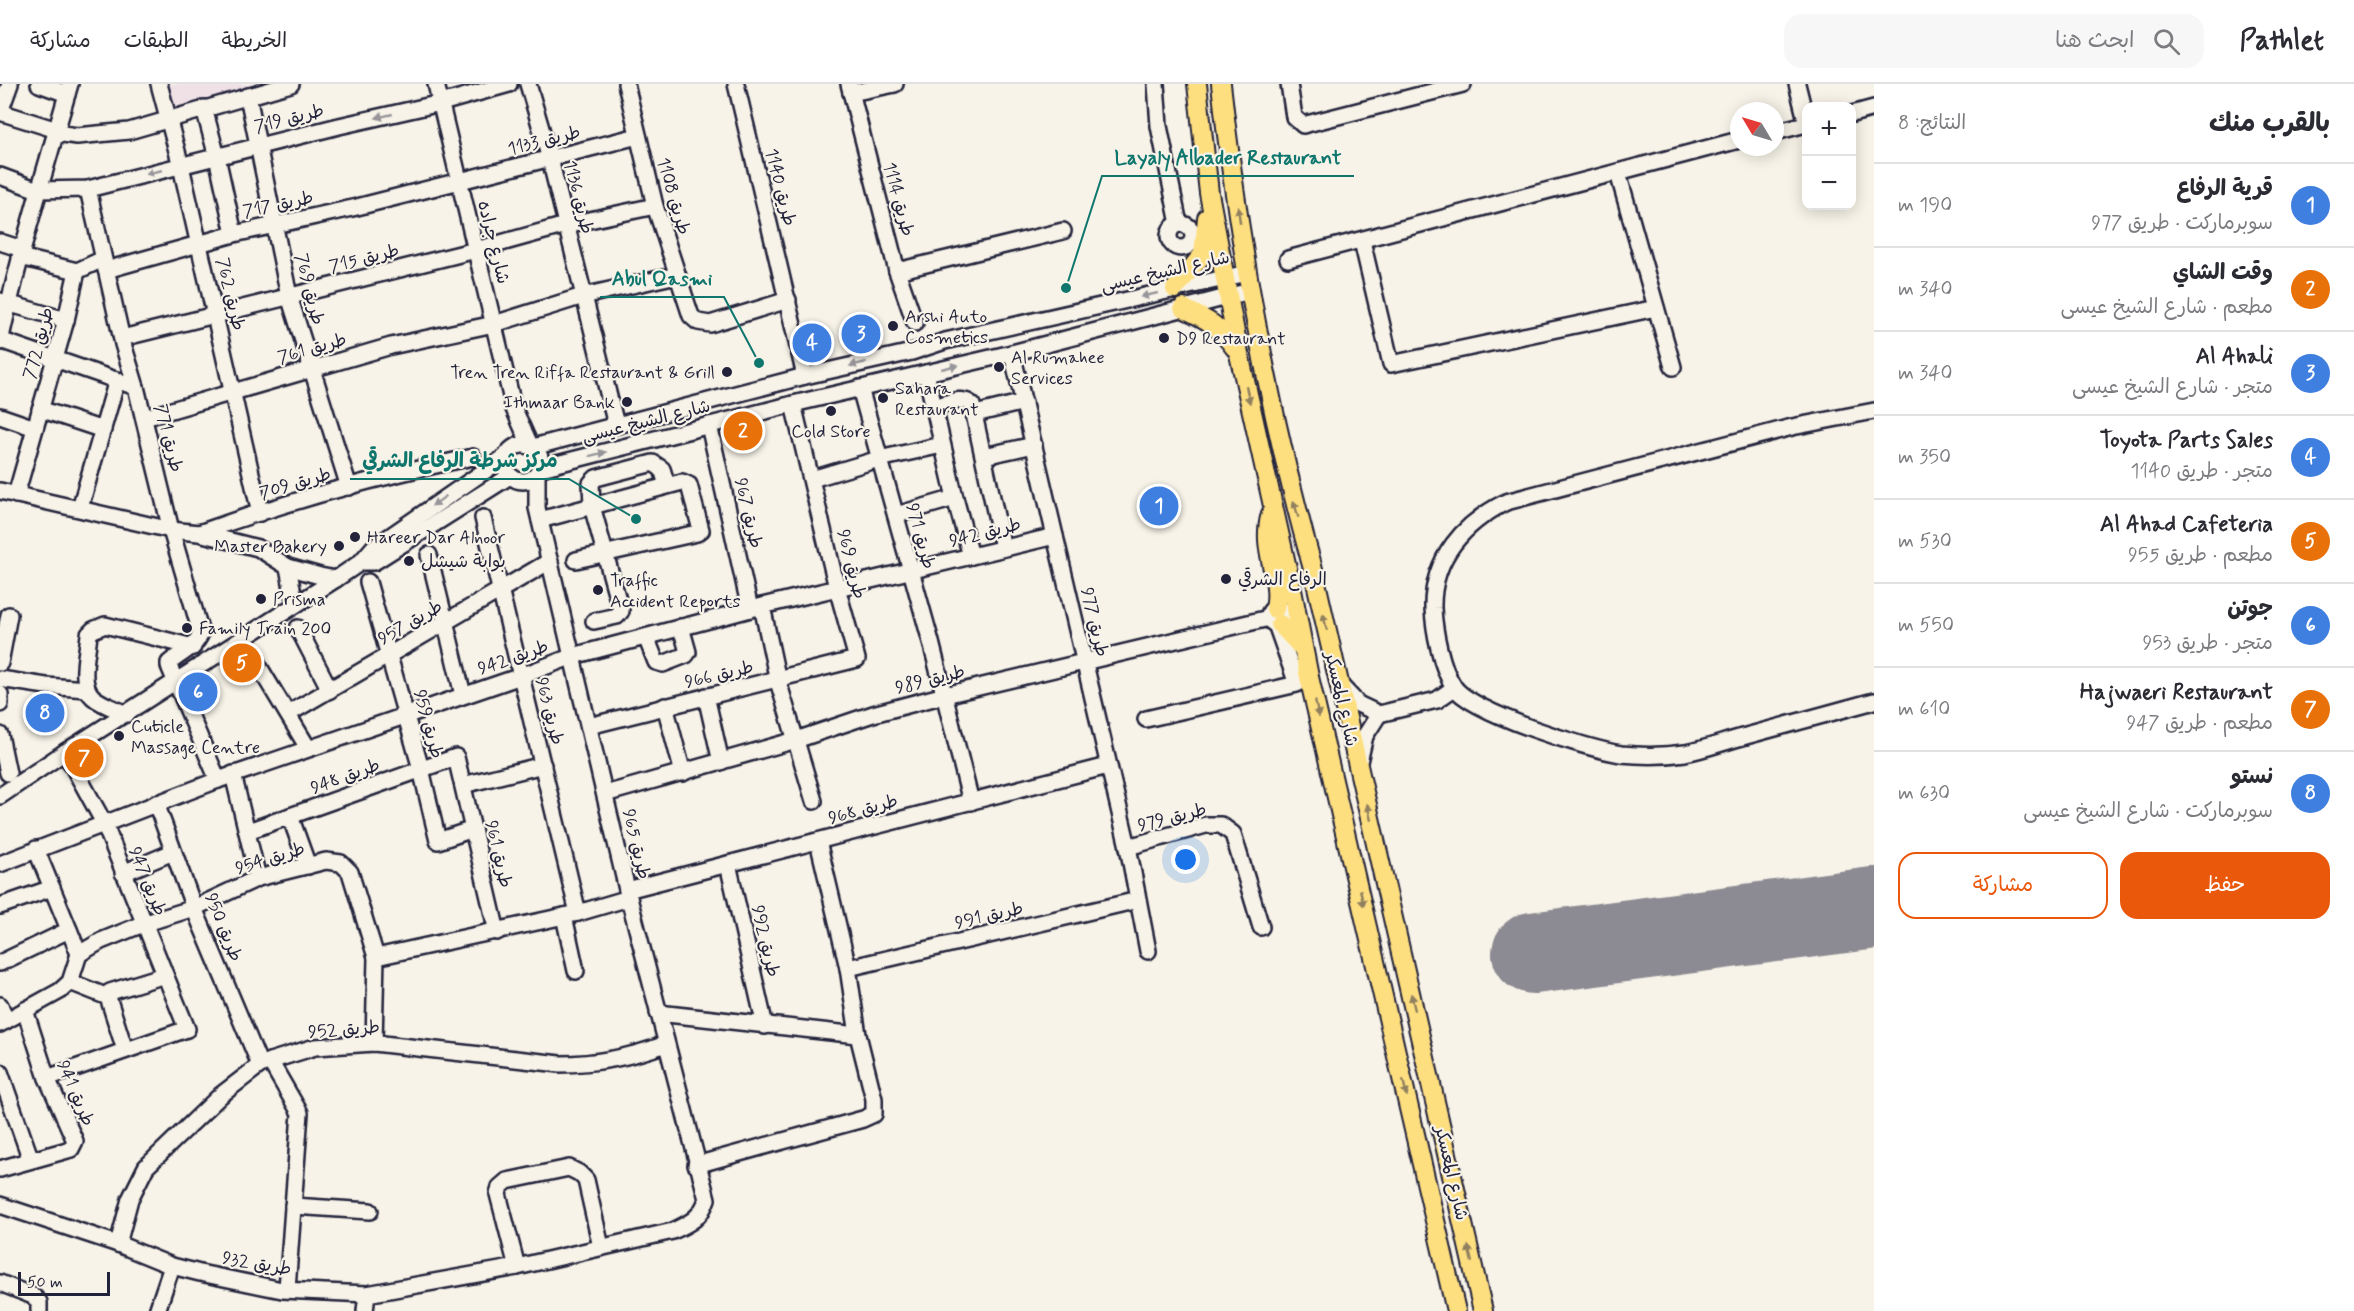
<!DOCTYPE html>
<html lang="ar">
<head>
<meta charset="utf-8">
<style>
	body { margin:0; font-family:Mynerve,"Playpen Sans Arabic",sans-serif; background:#f7f7f7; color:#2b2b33; direction:rtl }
	.controls { position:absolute; right:18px; top:18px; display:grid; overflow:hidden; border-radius:12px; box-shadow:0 3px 15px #0003 }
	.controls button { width:54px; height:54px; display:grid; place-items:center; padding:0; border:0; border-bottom:2px solid #e1e1e2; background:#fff; color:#2b2b33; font:30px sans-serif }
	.compass { position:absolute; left:1730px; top:18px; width:54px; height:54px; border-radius:50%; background:#fff; box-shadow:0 3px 15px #0003; rotate:308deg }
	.scale { position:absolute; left:18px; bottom:15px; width:92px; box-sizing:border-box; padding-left:6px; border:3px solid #22223b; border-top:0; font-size:16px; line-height:21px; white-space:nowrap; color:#22223b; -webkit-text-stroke:4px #f7f3e8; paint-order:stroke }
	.you { position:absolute; left:1186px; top:776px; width:21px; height:21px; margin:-15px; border:4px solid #fff; border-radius:50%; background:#1a73e8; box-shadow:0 0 0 9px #1a73e833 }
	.badge { display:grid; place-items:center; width:39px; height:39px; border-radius:50%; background:#ea580c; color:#fff; font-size:20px; font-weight:700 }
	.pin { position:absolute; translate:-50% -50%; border:3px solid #fff; box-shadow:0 2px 6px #0006 }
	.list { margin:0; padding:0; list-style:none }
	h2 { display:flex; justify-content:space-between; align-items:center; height:78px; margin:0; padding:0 24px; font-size:26px }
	h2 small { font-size:20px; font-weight:400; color:#7c7c81 }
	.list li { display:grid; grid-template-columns:39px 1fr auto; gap:18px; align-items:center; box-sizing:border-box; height:84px; padding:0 24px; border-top:2px solid #e1e1e2 }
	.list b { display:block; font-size:22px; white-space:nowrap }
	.list p { margin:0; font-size:20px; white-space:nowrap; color:#7c7c81 }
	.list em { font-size:20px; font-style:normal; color:#7c7c81 }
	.actions { display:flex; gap:12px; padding:18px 24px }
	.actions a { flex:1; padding:14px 0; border:2px solid #ea580c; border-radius:18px; text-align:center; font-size:21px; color:#ea580c }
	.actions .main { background:#ea580c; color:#fff }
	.icon { flex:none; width:33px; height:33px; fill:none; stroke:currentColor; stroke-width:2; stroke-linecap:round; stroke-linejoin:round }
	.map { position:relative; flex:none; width:1874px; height:1227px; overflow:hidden; direction:ltr }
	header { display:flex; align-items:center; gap:36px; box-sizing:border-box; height:84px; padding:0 30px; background:#fff; border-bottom:2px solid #e1e1e2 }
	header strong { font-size:28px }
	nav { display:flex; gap:33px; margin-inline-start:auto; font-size:21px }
	.search { width:420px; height:54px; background:#f7f7f7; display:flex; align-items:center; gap:15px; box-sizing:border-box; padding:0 21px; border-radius:18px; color:#7c7c81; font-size:22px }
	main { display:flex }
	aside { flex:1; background:#fff }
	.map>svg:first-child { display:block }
	.built { fill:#efe1e6 }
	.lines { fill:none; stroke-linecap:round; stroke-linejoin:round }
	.runway { stroke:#8c8a92; stroke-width:82 }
	.minor-casing { stroke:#22223b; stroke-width:20 }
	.major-casing { stroke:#22223b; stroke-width:22 }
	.minor { stroke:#f7f3e8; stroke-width:15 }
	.major { stroke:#fedf80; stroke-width:18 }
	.oneway { fill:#97959a }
	.oneway2 { fill:#90805e }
	.poi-dot { fill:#22223b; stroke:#f7f3e8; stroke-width:2 }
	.labels { text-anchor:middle; stroke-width:4.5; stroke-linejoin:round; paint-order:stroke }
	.street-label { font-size:18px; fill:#22223b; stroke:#f7f3e8 }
	.poi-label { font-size:18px; fill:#22223b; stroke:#f7f3e8; text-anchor:start }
	.leader { fill:none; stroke:#0f766e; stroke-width:2 }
	.callout-dot { fill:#0f766e; stroke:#f7f3e8; stroke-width:2 }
	.callout-label { font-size:20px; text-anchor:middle; font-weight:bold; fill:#0f766e; stroke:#f7f3e8; stroke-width:4.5; stroke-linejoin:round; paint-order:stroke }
</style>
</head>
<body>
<header>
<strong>Pathlet</strong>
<div class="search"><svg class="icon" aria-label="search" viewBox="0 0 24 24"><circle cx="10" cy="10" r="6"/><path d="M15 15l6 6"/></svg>ابحث هنا</div>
<nav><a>الخريطة</a><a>الطبقات</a><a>مشاركة</a></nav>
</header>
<main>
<aside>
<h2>بالقرب منك<small>النتائج: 8</small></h2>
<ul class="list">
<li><span class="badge" style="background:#3f7fe0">1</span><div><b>قرية الرفاع</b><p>سوبرماركت · طريق 977</p></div><em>190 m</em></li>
<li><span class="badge" style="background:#e8710a">2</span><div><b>وقت الشاي</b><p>مطعم · شارع الشيخ عيسى</p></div><em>340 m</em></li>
<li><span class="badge" style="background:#3f7fe0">3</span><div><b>Al Ahali</b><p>متجر · شارع الشيخ عيسى</p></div><em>340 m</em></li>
<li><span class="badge" style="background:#3f7fe0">4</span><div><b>Toyota Parts Sales</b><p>متجر · طريق 1140</p></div><em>350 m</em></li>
<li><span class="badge" style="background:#e8710a">5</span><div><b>Al Ahad Cafeteria</b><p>مطعم · طريق 955</p></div><em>530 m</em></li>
<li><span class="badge" style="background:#3f7fe0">6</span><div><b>جوتن</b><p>متجر · طريق 953</p></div><em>550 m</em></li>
<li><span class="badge" style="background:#e8710a">7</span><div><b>Hajwaeri Restaurant</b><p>مطعم · طريق 947</p></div><em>610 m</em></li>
<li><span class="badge" style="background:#3f7fe0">8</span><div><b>نستو</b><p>سوبرماركت · شارع الشيخ عيسى</p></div><em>630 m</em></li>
</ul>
<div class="actions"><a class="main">حفظ</a><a>مشاركة</a></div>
</aside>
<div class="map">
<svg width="1874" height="1227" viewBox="0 0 1874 1227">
	<rect width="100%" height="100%" fill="#f7f3e8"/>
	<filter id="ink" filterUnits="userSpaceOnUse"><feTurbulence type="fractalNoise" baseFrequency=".0167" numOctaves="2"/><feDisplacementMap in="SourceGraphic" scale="12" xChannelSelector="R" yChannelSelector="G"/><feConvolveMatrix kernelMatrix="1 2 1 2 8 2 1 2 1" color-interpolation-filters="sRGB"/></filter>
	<g filter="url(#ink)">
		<!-- built -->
		<polygon class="built" points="165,0 271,0 172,27"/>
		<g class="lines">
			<!-- runway -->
			<polyline class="runway" points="1533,869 1874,824"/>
			<defs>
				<g id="minor">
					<polyline points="39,0 67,10"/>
					<polyline points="159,0 181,82 260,429"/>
					<polyline points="436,0 514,325 530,361"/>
					<polyline points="528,0 550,75 616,341"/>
					<polyline points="626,0 655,122 691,232 698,238 710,240 788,216"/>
					<polyline points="736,0 805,292"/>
					<polyline points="849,0 897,187 915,239"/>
					<polyline points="1156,0 1159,42 1179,140"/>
					<polyline points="1289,0 1294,33 1303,41 1463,0"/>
					<polyline points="1797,0 1806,36"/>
					<polyline points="851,9 895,0"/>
					<polyline points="248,12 289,212 349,403"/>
					<polyline points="204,24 217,73 234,150"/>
					<polyline points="0,28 57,46"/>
					<polyline points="0,28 10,0"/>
					<polyline points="1852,30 1874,24"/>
					<polyline points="1775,48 1806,40"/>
					<polyline points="56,49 77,52 129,47 291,0"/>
					<polyline points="1618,89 1673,283"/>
					<polyline points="0,92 38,106 88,105 339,42 441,19 509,0"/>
					<path d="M 88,105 L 123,260 L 136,303 L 171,446 L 201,549 C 195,564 182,568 169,579 L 169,582 L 218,696"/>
					<circle cx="1181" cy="152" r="12"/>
					<polyline points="1362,157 1391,280 1656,224"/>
					<polyline points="0,158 22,165"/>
					<polyline points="20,173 77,187 103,175"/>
					<polyline points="1288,175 1739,56"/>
					<polyline points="106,186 234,150 357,123 638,52"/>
					<polyline points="897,187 1063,147"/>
					<polyline points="0,217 66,236"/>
					<polyline points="122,254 476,166 566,141 655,122"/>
					<polyline points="0,256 136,303"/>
					<path d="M 0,258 C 19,171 45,86 70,0"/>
					<polyline points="1012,269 1128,763 1148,867"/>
					<polyline points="926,289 955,414 971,472"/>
					<polyline points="860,304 931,558 971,718"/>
					<path d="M 934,323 C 946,320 963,311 972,321 L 1003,464"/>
					<polyline points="40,325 103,346"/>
					<path d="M 1874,327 L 1792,343 L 1506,418 C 1464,439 1432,474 1433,524 C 1434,546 1441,584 1454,603 C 1472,629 1588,665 1621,670 C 1642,672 1664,672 1685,669 C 1706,665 1726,657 1746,652 C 1789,640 1831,629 1874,617"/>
					<polyline points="975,330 1024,318"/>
					<polyline points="0,332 35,344"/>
					<polyline points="144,334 391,262 494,240 583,212 677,191"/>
					<polyline points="709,341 750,525"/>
					<circle cx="523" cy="379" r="18"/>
					<polyline points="533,363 805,292 912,268 945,257 1247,189"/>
					<polyline points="984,372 1034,361"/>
					<polyline points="541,384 793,320 1012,269 1250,207"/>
					<polyline points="812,395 879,375 942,361"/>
					<polyline points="0,407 171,446 199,449 258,464 288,483 320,492 336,495"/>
					<polyline points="16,411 66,236 77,187"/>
					<polyline points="80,424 117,296"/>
					<polyline points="896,431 955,414"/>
					<polyline points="483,434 578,829"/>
					<polyline points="540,436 682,398 689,401 701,446 697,449 576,476"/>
					<path d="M 199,449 C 288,417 380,392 473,373"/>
					<polyline points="429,471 463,611"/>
					<polyline points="361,478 374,478 510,392"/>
					<polyline points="288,483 295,520"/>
					<polyline points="368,498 421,685 438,757 473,745"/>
					<polyline points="762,522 778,597 814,717"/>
					<circle cx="1277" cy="532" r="8"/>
					<polyline points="594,537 617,532 621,527 592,422 591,399 596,394 653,379 662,385 667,401"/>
					<polyline points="298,544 330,606"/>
					<polyline points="646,553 656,578 663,580 686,571 688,568 681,543"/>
					<polyline points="252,571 308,664"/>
					<polyline points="0,579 9,531"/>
					<polyline points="0,595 46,602 87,605"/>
					<polyline points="1339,600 1358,620 1379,630 1437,616 1454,604"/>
					<polyline points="0,610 0,620"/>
					<polyline points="706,612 721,678"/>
					<polyline points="665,622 683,689"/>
					<path d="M 127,630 C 116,625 102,621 93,613 C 78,600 88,567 89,550 L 93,546 L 105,541 L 193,563"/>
					<polyline points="288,630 550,477"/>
					<polyline points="1146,635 1297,600 1276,540"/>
					<polyline points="589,642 857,575 837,504 793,320"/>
					<polyline points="0,651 8,689"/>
					<polyline points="1358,682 1365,652 1379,630"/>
					<polyline points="233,690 258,794"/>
					<polyline points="463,701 543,681"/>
					<polyline points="605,710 796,656 873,630 945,611 1269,534"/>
					<polyline points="0,712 65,668 336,495 361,478 373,464 505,373"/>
					<polyline points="156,719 194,824 260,981"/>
					<polyline points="290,732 308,782"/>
					<polyline points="248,747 456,673 497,848"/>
					<polyline points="1128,763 1206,741 1221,741 1233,750 1261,843"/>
					<polyline points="36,765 79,870"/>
					<polyline points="0,780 218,696 521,592 573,572 762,522 1055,452"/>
					<polyline points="728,780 765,942"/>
					<polyline points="123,789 173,768"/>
					<polyline points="627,806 1108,682"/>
					<polyline points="0,822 52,804"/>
					<polyline points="564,832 576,887"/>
					<polyline points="79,870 101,857 143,840 194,824 258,794 326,777 341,779 350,788 376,873 374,959"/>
					<polyline points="376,873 578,829 629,814"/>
					<polyline points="0,879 69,846"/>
					<polyline points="848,884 1138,816"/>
					<polyline points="70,898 108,913"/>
					<polyline points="0,921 6,937"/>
					<polyline points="658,929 858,951"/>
					<polyline points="0,940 60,907 70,898 79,870"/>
					<polyline points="125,966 108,913 110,908 165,891"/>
					<polyline points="270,977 300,1029 287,1205"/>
					<polyline points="0,988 31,1076"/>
					<polyline points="47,994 187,945 104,739 65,668"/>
					<polyline points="696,1081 863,1035 874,1030 874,1015 858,951 848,884 818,757"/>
					<polyline points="0,1085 71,1065 75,1057 47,994 25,926"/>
					<path d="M 0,1121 L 118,1160 L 172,1182 L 200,1189 L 282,1206 L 367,1210 L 517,1183 L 673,1147 C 690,1139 701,1134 707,1115 L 629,814 L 537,424 L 537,391"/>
					<polyline points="293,1122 370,1127"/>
					<path d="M 118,1160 L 130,1115 L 146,1083 L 221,1011 L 260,981 L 270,977 L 315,963 L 374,959 L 560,980 C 596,980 631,973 666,960"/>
					<polyline points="517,1183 498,1110 500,1103 507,1097 569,1084 579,1089 586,1096 601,1163"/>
					<polyline points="0,1199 33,1212 39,1218 39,1227"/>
					<polyline points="157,1227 172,1182"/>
					<polyline points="365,1227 367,1210"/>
				</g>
				<g id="major">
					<polyline points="1197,0 1209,109 1239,270 1293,511 1309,593 1456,1227"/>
					<path d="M 1221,0 C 1239,163 1268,324 1312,481 L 1483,1227"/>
					<polyline points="1175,205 1203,170 1207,134"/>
					<path d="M 1183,224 C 1208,236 1218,241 1235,264"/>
					<path d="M 1271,430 C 1260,466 1282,492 1275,525"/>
					<polyline points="1280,540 1303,565"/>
				</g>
			</defs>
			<!-- minor casing -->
			<use href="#minor" class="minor-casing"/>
			<!-- major casing -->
			<use href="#major" class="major-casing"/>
			<!-- minor -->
			<use href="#minor" class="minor"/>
			<!-- major -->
			<use href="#major" class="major"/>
		</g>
		<!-- one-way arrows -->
		<defs><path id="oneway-solid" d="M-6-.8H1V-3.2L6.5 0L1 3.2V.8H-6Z" transform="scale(1.5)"/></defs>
		<g class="oneway">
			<use href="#oneway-solid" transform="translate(384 32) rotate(167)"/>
			<use href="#oneway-solid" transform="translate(154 88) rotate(167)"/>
			<use href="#oneway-solid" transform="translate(1149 211) rotate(167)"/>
			<use href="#oneway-solid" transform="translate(858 280) rotate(167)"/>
			<use href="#oneway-solid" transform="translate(950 283) rotate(-13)"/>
			<use href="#oneway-solid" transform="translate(598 370) rotate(-14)"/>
			<use href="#oneway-solid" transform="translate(439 417) rotate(145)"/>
		</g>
		<g class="oneway2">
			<use href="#oneway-solid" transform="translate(1239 131) rotate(-98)"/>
			<use href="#oneway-solid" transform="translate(1248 311) rotate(77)"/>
			<use href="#oneway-solid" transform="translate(1296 425) rotate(-106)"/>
			<use href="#oneway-solid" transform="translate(1325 538) rotate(-103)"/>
			<use href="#oneway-solid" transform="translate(1317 625) rotate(77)"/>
			<use href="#oneway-solid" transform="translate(1369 728) rotate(-103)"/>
			<use href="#oneway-solid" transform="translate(1362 814) rotate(77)"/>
			<use href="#oneway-solid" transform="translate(1413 918) rotate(-103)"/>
			<use href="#oneway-solid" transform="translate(1405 1004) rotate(77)"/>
			<use href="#oneway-solid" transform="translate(1470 1170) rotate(-103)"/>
		</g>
	</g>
	<!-- markers -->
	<g class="poi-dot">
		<circle cx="893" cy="242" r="6"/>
		<circle cx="1164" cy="254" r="6"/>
		<circle cx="999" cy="283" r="6"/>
		<circle cx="727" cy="288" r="6"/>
		<circle cx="883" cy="314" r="6"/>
		<circle cx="627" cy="318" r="6"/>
		<circle cx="831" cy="327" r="6"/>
		<circle cx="355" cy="453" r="6"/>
		<circle cx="339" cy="462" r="6"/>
		<circle cx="409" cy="477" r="6"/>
		<circle cx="1226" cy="495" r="6"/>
		<circle cx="598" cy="506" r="6"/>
		<circle cx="261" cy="515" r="6"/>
		<circle cx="187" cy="544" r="6"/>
		<circle cx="119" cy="652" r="6"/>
	</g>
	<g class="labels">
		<!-- street labels -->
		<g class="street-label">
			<text transform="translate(289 34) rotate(-14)" y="6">طريق 719</text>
			<text transform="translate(544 56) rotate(-14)" y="6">طريق 1133</text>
			<text transform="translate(781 103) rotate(76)" y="6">طريق 1140</text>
			<text transform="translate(674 112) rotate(74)" y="6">طريق 1108</text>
			<text transform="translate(579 113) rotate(76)" y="6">طريق 1136</text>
			<text transform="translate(899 115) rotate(75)" y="6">طريق 1114</text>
			<text transform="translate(278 120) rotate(-12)" y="6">طريق 717</text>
			<text transform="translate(494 158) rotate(76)" y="6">شارع جراده</text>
			<text transform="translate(364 174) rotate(-14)" y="6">طريق 715</text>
			<text transform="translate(1165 187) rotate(-13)" y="6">شارع الشيخ عيسى</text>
			<text transform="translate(310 205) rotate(76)" y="6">طريق 769</text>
			<text transform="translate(231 210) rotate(77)" y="6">طريق 762</text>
			<text transform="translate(38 259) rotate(-75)" y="6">طريق 772</text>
			<text transform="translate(312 264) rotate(-16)" y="6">طريق 761</text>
			<text transform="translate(646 337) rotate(-14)" y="6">شارع الشيخ عيسى</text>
			<text transform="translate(169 354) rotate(76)" y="6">طريق 771</text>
			<text transform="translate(295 399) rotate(-16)" y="6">طريق 709</text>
			<text transform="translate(749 429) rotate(77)" y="6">طريق 967</text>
			<text transform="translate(985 448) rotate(-14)" y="6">طريق 942</text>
			<text transform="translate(921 452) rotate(75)" y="6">طريق 971</text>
			<text transform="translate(852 480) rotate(76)" y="6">طريق 969</text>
			<text transform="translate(410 538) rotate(-30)" y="6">طريق 957</text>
			<text transform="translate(1095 538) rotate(77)" y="6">طريق 977</text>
			<text transform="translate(513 573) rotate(-19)" y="6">طريق 942</text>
			<text transform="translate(719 590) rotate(-13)" y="6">طريق 966</text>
			<text transform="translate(930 595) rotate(-14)" y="6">طريق 989</text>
			<text transform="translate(1342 615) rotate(77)" y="6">شارع المعسكر</text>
			<text transform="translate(550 627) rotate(76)" y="6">طريق 963</text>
			<text transform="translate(429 640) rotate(75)" y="6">طريق 959</text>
			<text transform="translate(345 692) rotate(-20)" y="6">طريق 948</text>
			<text transform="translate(863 725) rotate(-15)" y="6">طريق 968</text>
			<text transform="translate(1172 733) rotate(-14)" y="6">طريق 979</text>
			<text transform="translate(637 760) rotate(77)" y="6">طريق 965</text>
			<text transform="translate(499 770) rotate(77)" y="6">طريق 961</text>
			<text transform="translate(270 774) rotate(-17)" y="6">طريق 954</text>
			<text transform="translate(148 797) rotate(68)" y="6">طريق 947</text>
			<text transform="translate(989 831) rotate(-13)" y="6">طريق 991</text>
			<text transform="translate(224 843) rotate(68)" y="6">طريق 950</text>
			<text transform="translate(766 857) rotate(77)" y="6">طريق 992</text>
			<text transform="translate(344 945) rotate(-4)" y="6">طريق 952</text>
			<text transform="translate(76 1009) rotate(67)" y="6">طريق 941</text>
			<text transform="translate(1452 1089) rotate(77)" y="6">شارع المعسكر</text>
			<text transform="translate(257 1179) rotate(10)" y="6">طريق 932</text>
		</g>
		<!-- poi labels -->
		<g class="poi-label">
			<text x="905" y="238">Arshi Auto<tspan x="905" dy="21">Cosmetics</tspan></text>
			<text x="1176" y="260">D9 Restaurant</text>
			<text x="1011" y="279">Al Rumahee<tspan x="1011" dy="21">Services</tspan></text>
			<text x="715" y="294" text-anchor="end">Tren Tren Riffa Restaurant &amp; Grill</text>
			<text x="895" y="310">Sahara<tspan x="895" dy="21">Restaurant</tspan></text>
			<text x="615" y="324" text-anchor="end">Ithmaar Bank</text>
			<text x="831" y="353" text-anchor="middle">Cold Store</text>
			<text x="367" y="459">Hareer Dar Alnoor</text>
			<text x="327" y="468" text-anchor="end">Master Bakery</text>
			<text x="421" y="483">بوابة شيشل</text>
			<text x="1238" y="501">الرفاع الشرقي</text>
			<text x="610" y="502">Traffic<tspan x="610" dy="21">Accident Reports</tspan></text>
			<text x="273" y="521">Prisma</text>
			<text x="199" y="550">Family Train 200</text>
			<text x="131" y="648">Cuticle<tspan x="131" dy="21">Massage Centre</tspan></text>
		</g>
	</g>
	<!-- callouts -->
	<path class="leader" d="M1066 204L1102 92H1354M759 279L724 213H600M636 435L569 395H350"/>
	<g class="callout-dot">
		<circle cx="1066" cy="204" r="6"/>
		<circle cx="759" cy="279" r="6"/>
		<circle cx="636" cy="435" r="6"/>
	</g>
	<g class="callout-label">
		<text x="1228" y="80">Layaly Albader Restaurant</text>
		<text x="662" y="201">Abul Qasmi</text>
		<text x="460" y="383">مركز شرطة الرفاع الشرقي</text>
	</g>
</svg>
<div class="controls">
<button>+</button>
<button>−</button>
</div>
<svg class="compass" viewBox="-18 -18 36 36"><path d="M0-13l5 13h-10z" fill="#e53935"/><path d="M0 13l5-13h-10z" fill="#7c7c81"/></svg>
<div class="scale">50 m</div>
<div class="you"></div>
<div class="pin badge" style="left:1159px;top:422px;background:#3f7fe0">1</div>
<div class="pin badge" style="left:743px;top:347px;background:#e8710a">2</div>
<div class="pin badge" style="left:861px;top:250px;background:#3f7fe0">3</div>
<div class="pin badge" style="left:812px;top:259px;background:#3f7fe0">4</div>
<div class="pin badge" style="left:242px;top:579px;background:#e8710a">5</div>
<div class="pin badge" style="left:198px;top:608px;background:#3f7fe0">6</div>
<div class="pin badge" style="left:84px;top:674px;background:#e8710a">7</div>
<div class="pin badge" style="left:45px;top:629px;background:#3f7fe0">8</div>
</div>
</main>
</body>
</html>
